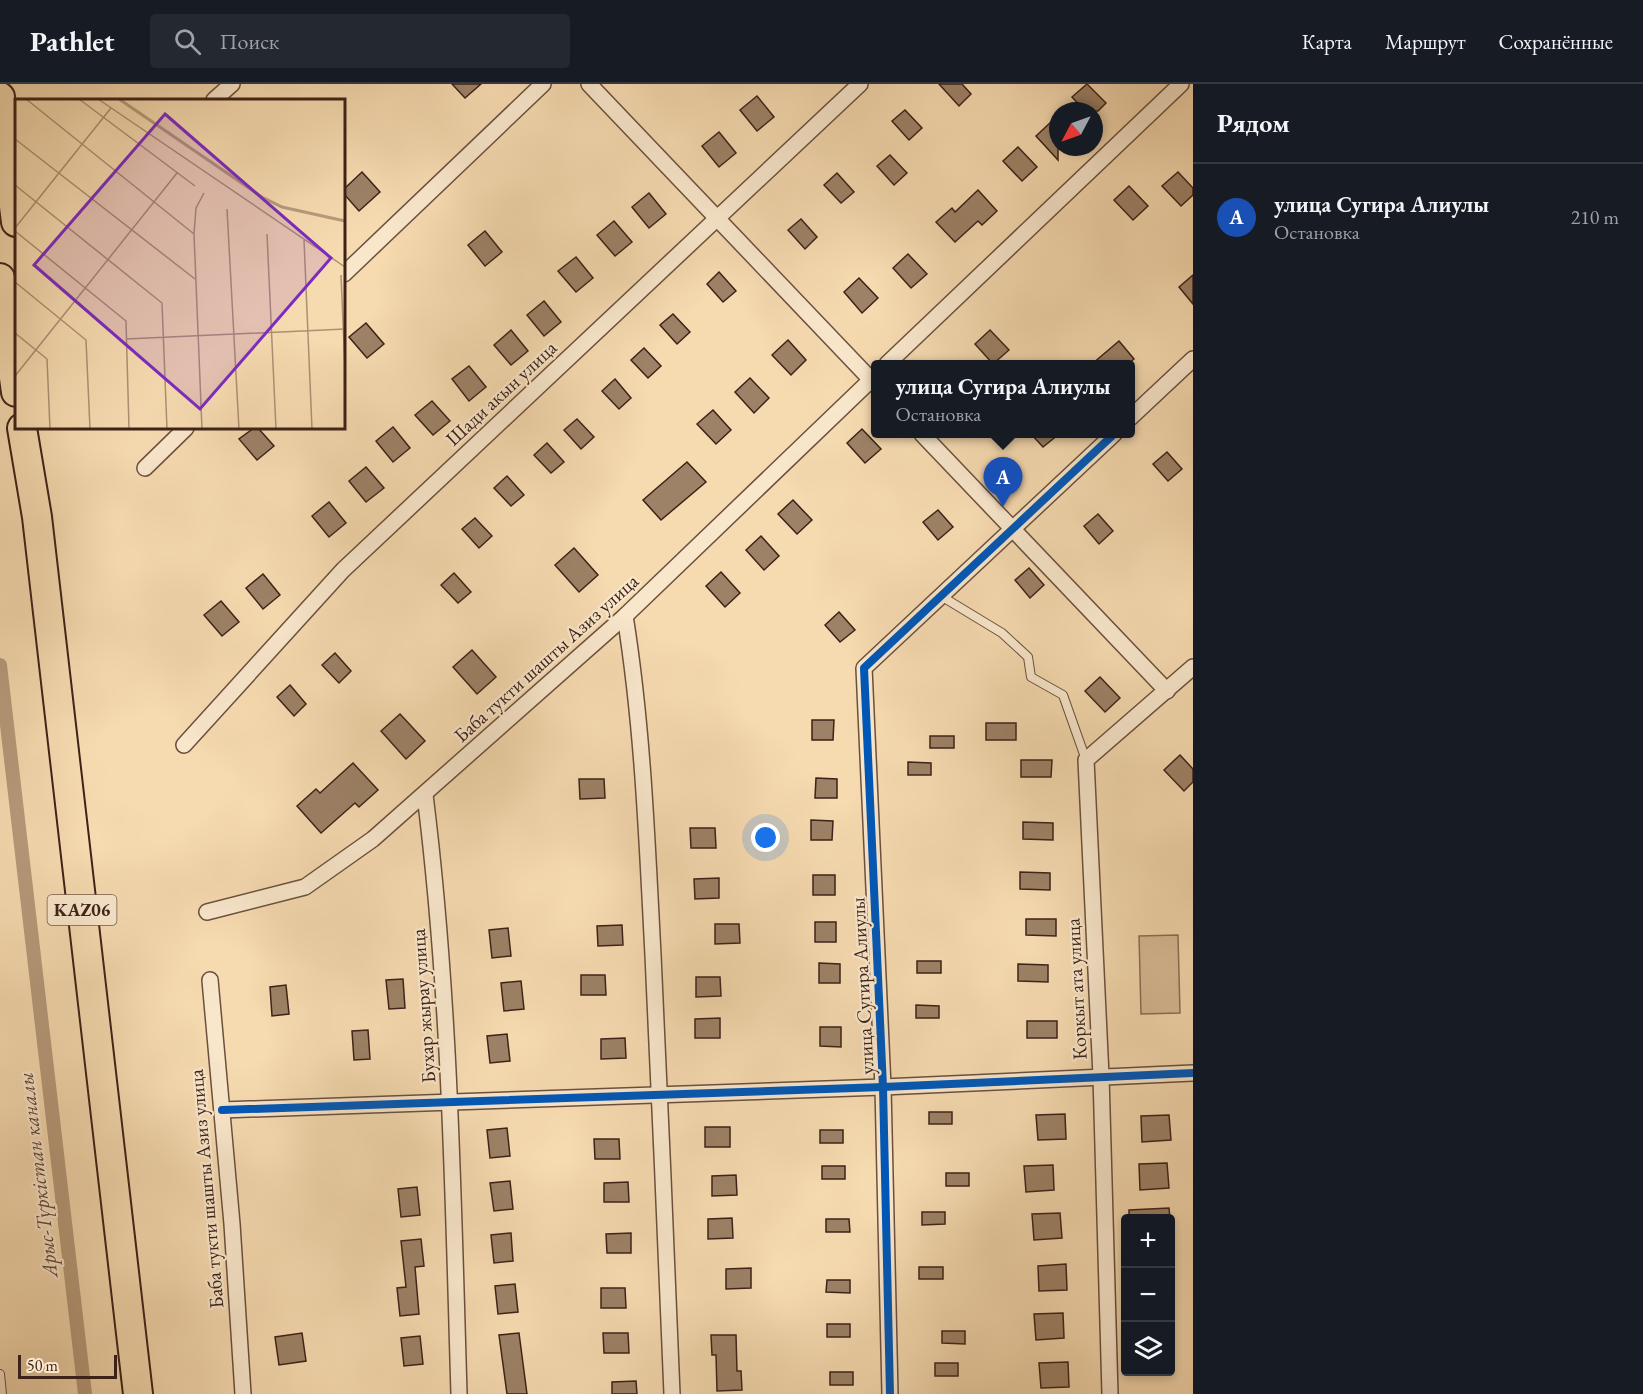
<!DOCTYPE html>
<html lang="ru">
<head>
<meta charset="utf-8">
<style>
	body { margin:0; font-family:"EB Garamond",serif; background:#242831; color:#f1f3f6 }
	.controls { position:absolute; right:18px; bottom:18px; display:grid; overflow:hidden; border-radius:6px; box-shadow:0 3px 9px #0003 }
	.controls button { width:54px; height:54px; display:grid; place-items:center; padding:0; border:0; border-bottom:2px solid #363941; background:#171b24; color:#f1f3f6; font:30px sans-serif }
	.compass { position:absolute; left:1049px; top:18px; width:54px; height:54px; border-radius:50%; background:#171b24; box-shadow:0 3px 9px #0003; rotate:229deg }
	.scale { position:absolute; left:18px; bottom:15px; width:99px; box-sizing:border-box; padding-left:6px; border:3px solid #3d2218; border-top:0; font-size:16px; line-height:21px; white-space:nowrap; color:#3d2218; -webkit-text-stroke:4px #f9e7cc; paint-order:stroke }
	.you { position:absolute; left:766px; top:754px; width:21px; height:21px; margin:-15px; border:4px solid #fff; border-radius:50%; background:#1a73e8; box-shadow:0 0 0 9px #1a73e833 }
	.badge { display:grid; place-items:center; width:39px; height:39px; border-radius:50%; background:#2563eb; color:#fff; font-size:20px; font-weight:700 }
	.pin { position:absolute; translate:-50% -50px; filter:drop-shadow(0 2px 3px #0008) }
	.pin::after { content:''; position:absolute; top:32px; width:21px; height:18px; background:inherit; clip-path:polygon(0 0,100% 0,50% 100%) }
	.popup { position:absolute; left:871px; top:276px; width:264px; height:78px; box-sizing:border-box; display:grid; place-content:center; border-radius:6px; background:#171b24; filter:drop-shadow(0 2px 4px #0005); font-size:20px; white-space:nowrap; color:#9ea1a6 }
	.popup b { font-size:22px; color:#f1f3f6 }
	.popup::after { content:''; position:absolute; left:50%; top:100%; margin-left:-12px; border:12px solid transparent; border-top-color:#171b24 }
	.list { margin:0; padding:0; list-style:none }
	h2 { display:flex; justify-content:space-between; align-items:center; height:78px; margin:0; padding:0 24px; font-size:26px }
	h2 small { font-size:20px; font-weight:400; color:#9ea1a6 }
	.list li { display:grid; grid-template-columns:39px 1fr auto; gap:18px; align-items:center; box-sizing:border-box; height:108px; padding:0 24px; border-top:2px solid #363941 }
	.list b { display:block; font-size:22px; white-space:nowrap }
	.list p { margin:0; font-size:20px; white-space:nowrap; color:#9ea1a6 }
	.list em { font-size:20px; font-style:normal; color:#9ea1a6 }
	.icon { flex:none; width:33px; height:33px; fill:none; stroke:currentColor; stroke-width:2; stroke-linecap:round; stroke-linejoin:round }
	.map { position:relative; flex:none; width:1193px; height:1310px; overflow:hidden }
	header { display:flex; align-items:center; gap:36px; box-sizing:border-box; height:84px; padding:0 30px; background:#171b24; border-bottom:2px solid #363941 }
	header strong { font-size:28px }
	nav { display:flex; gap:33px; margin-inline-start:auto; font-size:21px }
	.search { width:420px; height:54px; background:#242831; display:flex; align-items:center; gap:15px; box-sizing:border-box; padding:0 21px; border-radius:6px; color:#9ea1a6; font-size:22px }
	main { display:flex }
	aside { flex:1; background:#171b24 }
	.map>svg:first-child { display:block }
	.green { fill:#d7bb96; stroke:#8a6e57; stroke-width:1.5 }
	.lines { fill:none; stroke-linecap:round; stroke-linejoin:round }
	.canal { stroke:#b79b7c; stroke-width:14 }
	.building { fill:#9d8267; stroke:#3d2218; stroke-width:1.5 }
	.lane-casing { stroke:#6b503e; stroke-width:10 }
	.street-casing { stroke:#6b503e; stroke-width:18 }
	.highway-casing { stroke:#3d2218; stroke-width:32 }
	.lane { stroke:#f9e7cc; stroke-width:8 }
	.street { stroke:#f9e7cc; stroke-width:15 }
	.highway { stroke:#f6dab0; stroke-width:28 }
	.cycleway-casing { stroke:#f9e7cc; stroke-width:11 }
	.cycleway { stroke:#0057b8; stroke-width:8 }
	.labels { text-anchor:middle; stroke-width:4.5; stroke-linejoin:round; paint-order:stroke }
	.shield { fill:#f9e7cc; stroke:#755d4e; stroke-width:1.5 }
	.shield-label { font-size:18px; font-weight:bold; fill:#3d2218 }
	.street-label { font-size:20px; fill:#3d2218; stroke:#f9e7cc }
	.water-label { font-size:21px; font-style:italic; fill:#624636; stroke:#f9e7cc }
	.inset-river { fill:none; stroke:#b79b7c; stroke-width:3 }
	.inset-road { fill:none; stroke:#ac9073; stroke-width:1.5 }
	.view { fill:#7b2cbf; fill-opacity:0.15; stroke:#7b2cbf; stroke-width:3 }
	.inset-edge { fill:none; stroke:#3d2218; stroke-width:3 }
</style>
</head>
<body>
<header>
<strong>Pathlet</strong>
<div class="search"><svg class="icon" aria-label="search" viewBox="0 0 24 24"><circle cx="10" cy="10" r="6"/><path d="M15 15l6 6"/></svg>Поиск</div>
<nav><a>Карта</a><a>Маршрут</a><a>Сохранённые</a></nav>
</header>
<main>
<div class="map">
<svg width="1193" height="1310" viewBox="0 0 1193 1310">
	<rect width="100%" height="100%" fill="#f6dab0"/>
	<filter id="stains"><feTurbulence type="fractalNoise" baseFrequency=".00333" numOctaves="4"/><feColorMatrix values="0 0 0 0 .2 0 0 0 0 .09 0 0 0 0 .02 0 0 0 .5 -.17"/></filter>
	<radialGradient id="worn" r=".72"><stop offset=".6" stop-color="#630" stop-opacity="0"/><stop offset="1" stop-color="#630" stop-opacity=".3"/></radialGradient>
	<!-- green -->
	<polygon class="green" points="1178,851 1180,929 1141,930 1139,852"/>
	<g class="lines">
		<!-- canal -->
		<polyline class="canal" points="0,581 85,1310"/>
	</g>
	<!-- building -->
	<g class="building">
		<polygon points="452,0 481,0 465,14"/>
		<polygon points="939,0 962,0 971,10 959,22"/>
		<polygon points="1087,0 1106,19 1098,27 1085,27 1072,13"/>
		<polygon points="757,12 774,33 757,47 740,26"/>
		<polygon points="905,26 922,44 909,56 892,37"/>
		<polygon points="1051,38 1058,46 1058,76 1036,52"/>
		<polygon points="719,48 736,69 719,83 702,62"/>
		<polygon points="1018,63 1037,83 1022,97 1003,77"/>
		<polygon points="890,71 907,89 894,101 877,82"/>
		<polygon points="362,88 380,108 359,127 344,110 344,105"/>
		<polygon points="1178,88 1193,104 1193,111 1181,122 1162,102"/>
		<polygon points="837,89 854,108 841,119 824,101"/>
		<polygon points="1129,102 1148,122 1133,136 1114,116"/>
		<polygon points="978,106 997,127 982,141 978,137 955,158 936,138 952,124 955,128"/>
		<polygon points="649,109 666,130 649,144 632,123"/>
		<polygon points="801,135 817,153 805,165 788,146"/>
		<polygon points="614,137 632,158 615,172 597,151"/>
		<polygon points="485,147 502,168 485,182 468,161"/>
		<polygon points="908,170 927,190 911,204 893,184"/>
		<polygon points="576,173 593,194 576,208 558,187"/>
		<polygon points="719,188 736,207 723,218 707,200"/>
		<polygon points="1193,191 1193,220 1179,203"/>
		<polygon points="859,194 878,214 862,229 844,208"/>
		<polygon points="544,217 561,238 544,252 527,231"/>
		<polygon points="673,230 690,248 677,260 660,241"/>
		<polygon points="366,239 384,260 367,274 349,253"/>
		<polygon points="511,246 528,267 511,281 494,261"/>
		<polygon points="990,246 1009,266 993,280 975,260"/>
		<polygon points="788,256 806,276 791,291 772,271"/>
		<polygon points="1119,257 1134,275 1128,280 1092,280"/>
		<polygon points="644,264 661,282 648,294 631,276"/>
		<polygon points="469,282 486,303 469,317 452,295"/>
		<polygon points="750,294 769,314 754,329 735,308"/>
		<polygon points="615,295 631,314 619,325 602,307"/>
		<polygon points="432,317 450,337 433,351 415,331"/>
		<polygon points="713,326 731,346 716,360 697,340"/>
		<polygon points="577,335 594,353 581,365 564,346"/>
		<polygon points="393,343 410,364 393,378 376,357"/>
		<polygon points="254,344 258,344 274,362 257,376 239,355"/>
		<polygon points="862,345 881,365 865,379 847,359"/>
		<polygon points="1031,350 1059,350 1043,363"/>
		<polygon points="547,359 564,378 551,389 534,371"/>
		<polygon points="1167,368 1182,385 1168,397 1153,380"/>
		<polygon points="687,378 706,398 661,436 643,416"/>
		<polygon points="366,383 384,404 366,418 349,397"/>
		<polygon points="507,392 524,411 511,422 494,404"/>
		<polygon points="793,416 812,436 797,450 778,430"/>
		<polygon points="329,418 346,439 329,453 312,432"/>
		<polygon points="938,426 953,443 938,456 923,438"/>
		<polygon points="1098,430 1113,447 1099,460 1084,442"/>
		<polygon points="475,434 492,452 479,464 462,445"/>
		<polygon points="761,452 779,472 764,486 746,466"/>
		<polygon points="574,464 598,491 579,508 555,481"/>
		<polygon points="1029,484 1044,501 1030,514 1015,496"/>
		<polygon points="721,488 740,509 725,523 706,502"/>
		<polygon points="454,489 471,508 458,519 441,501"/>
		<polygon points="263,490 280,511 263,525 246,504"/>
		<polygon points="221,517 239,538 222,552 204,531"/>
		<polygon points="839,528 855,546 840,558 825,541"/>
		<polygon points="472,566 496,593 477,610 453,583"/>
		<polygon points="335,569 351,587 339,599 322,581"/>
		<polygon points="1100,593 1120,614 1105,628 1085,607"/>
		<polygon points="290,601 306,620 294,632 277,613"/>
		<polygon points="400,630 425,657 406,675 381,647"/>
		<polygon points="812,636 834,636 833,656 812,656"/>
		<rect x="986" y="639" width="30" height="17"/>
		<rect x="930" y="652" width="24" height="12"/>
		<polygon points="1180,671 1193,685 1193,698 1184,707 1164,686"/>
		<polygon points="1021,676 1052,676 1051,693 1021,693"/>
		<polygon points="908,678 931,679 931,691 908,691"/>
		<polygon points="353,679 378,706 359,723 355,719 321,749 297,722 316,705 320,709"/>
		<polygon points="816,694 837,695 837,714 815,714"/>
		<polygon points="579,695 604,695 605,714 580,715"/>
		<polygon points="811,736 833,737 832,756 811,756"/>
		<polygon points="1023,738 1053,739 1053,756 1023,755"/>
		<polygon points="690,744 715,744 716,764 691,764"/>
		<polygon points="1020,788 1050,789 1050,806 1020,805"/>
		<rect x="813" y="791" width="22" height="20"/>
		<polygon points="719,794 719,814 695,815 694,795"/>
		<polygon points="1026,835 1056,835 1056,852 1026,851"/>
		<rect x="815" y="838" width="21" height="20"/>
		<polygon points="715,840 739,840 740,859 715,860"/>
		<polygon points="622,841 623,861 598,862 597,842"/>
		<polygon points="508,844 511,872 492,874 489,846"/>
		<rect x="917" y="877" width="24" height="12"/>
		<polygon points="819,879 840,880 840,899 819,899"/>
		<polygon points="1018,880 1048,881 1048,898 1018,897"/>
		<polygon points="581,891 605,891 606,911 581,911"/>
		<polygon points="696,893 720,893 721,912 696,913"/>
		<polygon points="403,895 405,924 389,925 386,896"/>
		<polygon points="521,897 524,925 504,927 501,899"/>
		<polygon points="286,901 289,930 272,932 270,903"/>
		<polygon points="916,921 939,922 939,934 916,934"/>
		<polygon points="720,934 720,954 695,954 695,935"/>
		<rect x="1027" y="937" width="30" height="17"/>
		<polygon points="820,943 841,943 841,963 820,962"/>
		<polygon points="368,946 370,975 354,976 352,947"/>
		<polygon points="507,950 510,977 490,979 487,952"/>
		<polygon points="625,954 626,974 601,975 601,955"/>
		<rect x="929" y="1028" width="23" height="12"/>
		<polygon points="1065,1030 1066,1055 1038,1056 1036,1031"/>
		<polygon points="1169,1031 1171,1056 1142,1058 1141,1032"/>
		<rect x="705" y="1043" width="25" height="20"/>
		<polygon points="507,1044 510,1072 490,1074 487,1046"/>
		<rect x="820" y="1046" width="23" height="13"/>
		<polygon points="594,1055 619,1055 620,1075 595,1075"/>
		<polygon points="1167,1079 1169,1104 1140,1106 1139,1080"/>
		<polygon points="1053,1081 1054,1106 1026,1108 1024,1082"/>
		<rect x="822" y="1082" width="23" height="13"/>
		<rect x="946" y="1089" width="23" height="13"/>
		<polygon points="736,1091 737,1111 712,1112 712,1092"/>
		<polygon points="510,1097 513,1125 494,1127 490,1099"/>
		<polygon points="628,1098 629,1118 604,1118 604,1099"/>
		<polygon points="417,1103 420,1131 401,1133 398,1105"/>
		<polygon points="1169,1124 1170,1134 1129,1134 1129,1126"/>
		<polygon points="922,1128 945,1128 945,1140 922,1141"/>
		<polygon points="1060,1129 1062,1154 1034,1156 1032,1130"/>
		<polygon points="732,1134 733,1154 708,1155 708,1135"/>
		<polygon points="826,1135 849,1135 850,1148 826,1148"/>
		<polygon points="511,1149 513,1177 494,1179 491,1151"/>
		<polygon points="631,1149 631,1169 607,1169 606,1150"/>
		<polygon points="421,1155 424,1182 415,1183 419,1230 400,1232 397,1204 406,1203 401,1157"/>
		<polygon points="1066,1180 1067,1206 1039,1207 1038,1182"/>
		<rect x="919" y="1183" width="24" height="12"/>
		<polygon points="751,1184 751,1204 726,1205 726,1185"/>
		<polygon points="827,1196 850,1196 850,1209 826,1208"/>
		<polygon points="515,1200 518,1228 498,1230 495,1202"/>
		<polygon points="601,1204 625,1204 626,1224 601,1224"/>
		<polygon points="1063,1229 1064,1254 1036,1256 1034,1230"/>
		<rect x="827" y="1240" width="23" height="13"/>
		<polygon points="942,1247 965,1247 965,1260 942,1259"/>
		<polygon points="302,1249 306,1277 279,1281 275,1253"/>
		<polygon points="519,1249 527,1310 507,1310 499,1251"/>
		<polygon points="603,1249 628,1249 629,1269 604,1269"/>
		<polygon points="711,1251 736,1251 737,1287 741,1287 742,1306 717,1307 716,1271 712,1271"/>
		<polygon points="420,1252 423,1280 404,1282 401,1254"/>
		<polygon points="1068,1278 1069,1303 1041,1304 1039,1279"/>
		<rect x="935" y="1279" width="23" height="13"/>
		<rect x="830" y="1288" width="23" height="13"/>
		<polygon points="636,1297 637,1310 612,1310 612,1298"/>
	</g>
	<g class="lines">
		<defs>
			<g id="lane">
				<polyline points="941,512 1002,549 1028,573 1031,593 1063,611 1086,676"/>
				<polyline points="0,1290 2,1310"/>
			</g>
			<g id="street">
				<polyline points="589,0 876,301"/>
				<polyline points="214,16 232,0"/>
				<polyline points="344,190 543,0"/>
				<polyline points="887,280 1181,0"/>
				<polyline points="1130,334 1193,275"/>
				<polyline points="922,350 1167,607"/>
				<polyline points="145,384 186,344"/>
				<path d="M 625,532 C 643,644 647,757 653,871 C 660,1017 666,1164 672,1310"/>
				<polyline points="184,661 343,486 860,0"/>
				<path d="M 425,711 C 450,910 453,1110 459,1310"/>
				<polyline points="207,828 305,803 373,755 625,532 876,291"/>
				<polyline points="210,896 232,1140 243,1310"/>
				<polyline points="222,1026 883,1003 1193,989"/>
				<polyline points="890,1310 883,1003 864,584 1114,350"/>
				<polyline points="1110,1310 1101,992 1086,676 1193,583"/>
			</g>
			<g id="highway">
				<polyline points="0,13 16,138"/>
				<polyline points="0,194 16,308"/>
				<polyline points="22,344 37,433 138,1310"/>
			</g>
		</defs>
		<!-- lane casing -->
		<use href="#lane" class="lane-casing"/>
		<!-- street casing -->
		<use href="#street" class="street-casing"/>
		<!-- highway casing -->
		<use href="#highway" class="highway-casing"/>
		<!-- lane -->
		<use href="#lane" class="lane"/>
		<!-- street -->
		<use href="#street" class="street"/>
		<!-- highway -->
		<use href="#highway" class="highway"/>
		<defs>
			<g id="cycleway">
				<polyline points="222,1026 883,1003 1193,989"/>
				<polyline points="890,1310 883,1003 864,584 1114,350"/>
			</g>
		</defs>
		<!-- cycleway casing -->
		<use href="#cycleway" class="cycleway-casing"/>
		<!-- cycleway -->
		<use href="#cycleway" class="cycleway"/>
	</g>
	<g class="labels">
		<!-- shield labels -->
		<rect class="shield" x="47.5" y="811" width="69" height="30" rx="4.5"/>
		<g class="shield-label">
			<text x="82" y="832">KАZ06</text>
		</g>
		<!-- street labels -->
		<g class="street-label">
			<text transform="translate(501 309) rotate(-43)" y="7">Шади акын улица</text>
			<text transform="translate(546 574) rotate(-42)" y="7">Баба тукти шашты Азиз улица</text>
			<text transform="translate(862 902) rotate(-93)" y="7">улица Сугира Алиулы</text>
			<text transform="translate(1076 905) rotate(-93)" y="7">Коркыт ата улица</text>
			<text transform="translate(423 922) rotate(-94)" y="7">Бухар жырау улица</text>
			<text transform="translate(206 1105) rotate(-95)" y="7">Баба тукти шашты Азиз улица</text>
		</g>
		<!-- water labels -->
		<g class="water-label">
			<text transform="translate(38 1091) rotate(-97)" y="7">Арыс-Түркістан каналы</text>
		</g>
	</g>
	<!-- overview -->
	<g transform="translate(15 15)">
		<rect width="330" height="330" fill="#f6dab0"/>
		<path class="inset-river" d="M 104,0 L 247,98 L 267,108 L 330,122"/>
		<path class="inset-road" d="M 11,0 L 179,135M 64,0 L 180,87M 83,0 L 330,168M 0,40 L 180,180M 0,86 L 147,204 L 152,330M 212,110 L 224,330M 0,129 L 96,9M 0,132 L 111,222 L 114,330M 252,135 L 261,330M 289,141 L 297,330M 326,176 L 330,269M 0,183 L 71,241 L 75,330M 0,234 L 32,260 L 35,330M 111,240 L 330,230M 0,277 L 162,74M 187,330 L 179,135 L 181,109 L 189,94"/>
		<path class="view" d="M 150,15 L 316,159 L 185,310 L 19,166 Z"/>
		<rect width="330" height="330" class="inset-edge"/>
	</g>
	<rect width="100%" height="100%" filter="url(#stains)"/>
	<rect width="100%" height="100%" fill="url(#worn)"/>
</svg>
<div class="controls">
<button>+</button>
<button>−</button>
<button><svg class="icon" aria-label="layers" viewBox="0 0 24 24"><path d="M12 4l9 5-9 5-9-5zM3 14l9 5 9-5"/></svg></button>
</div>
<svg class="compass" viewBox="-18 -18 36 36"><path d="M0-13l5 13h-10z" fill="#e53935"/><path d="M0 13l5-13h-10z" fill="#9ea1a6"/></svg>
<div class="scale">50 m</div>
<div class="you"></div>
<div class="pin badge" style="left:1003px;top:423px;background:#1a4fb4">A</div>
<div class="popup"><b>улица Сугира Алиулы</b>Остановка</div>
</div>
<aside>
<h2>Рядом<small></small></h2>
<ul class="list">
<li><span class="badge" style="background:#1a4fb4">A</span><div><b>улица Сугира Алиулы</b><p>Остановка</p></div><em>210 m</em></li>
</ul>
</aside>
</main>
</body>
</html>
